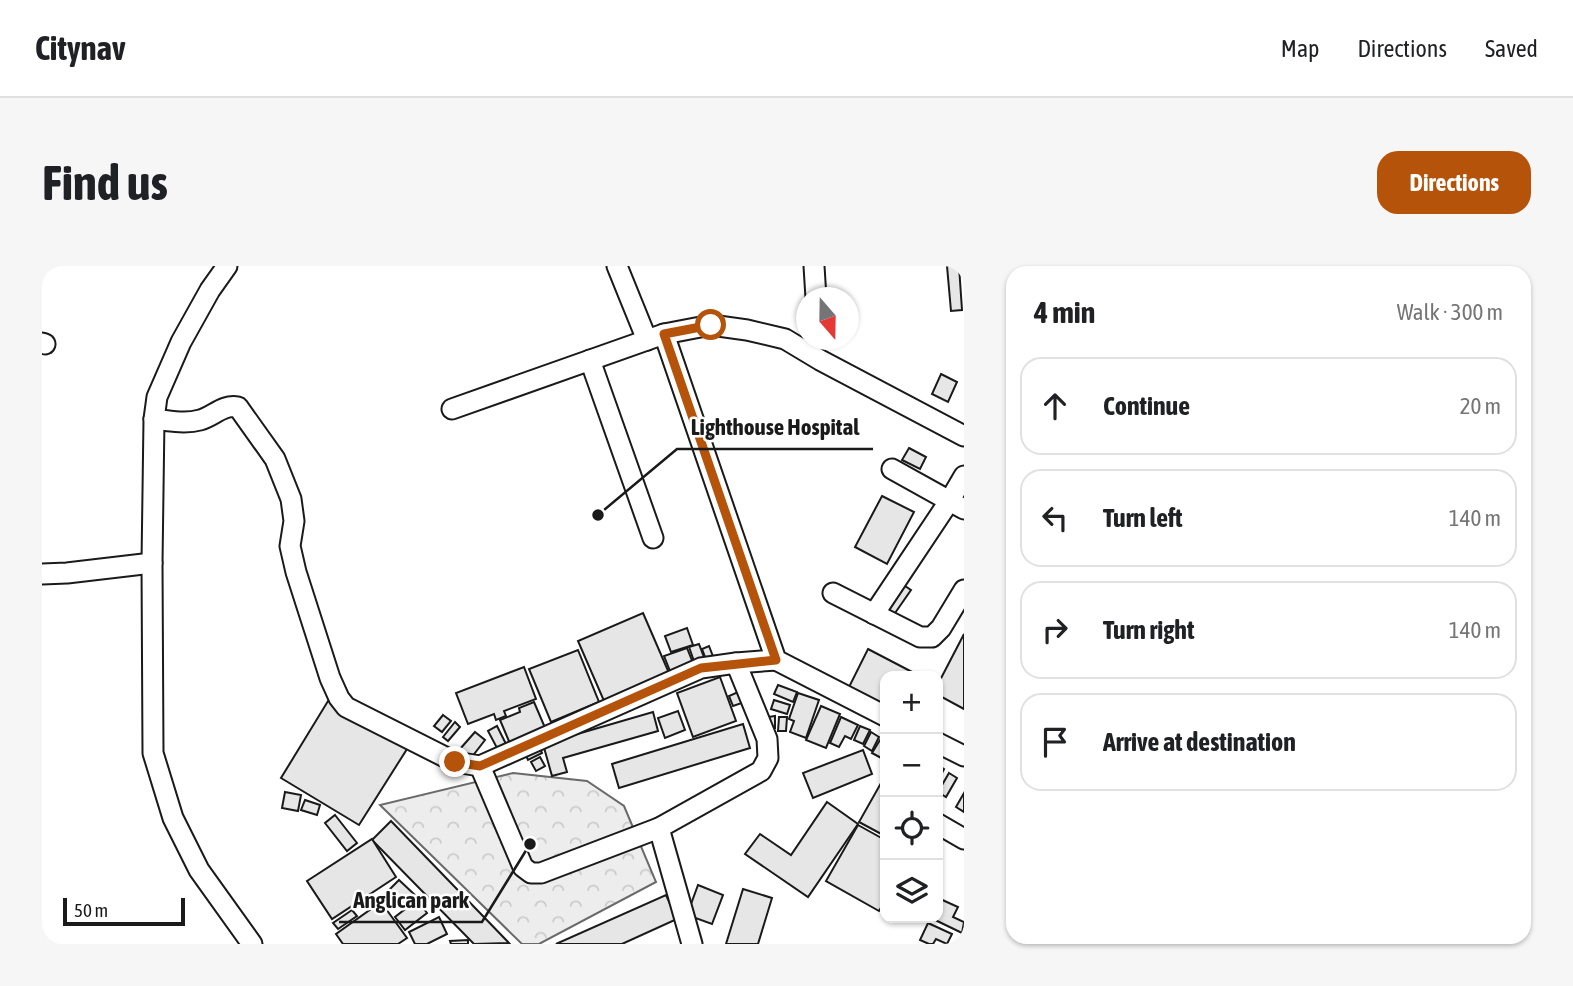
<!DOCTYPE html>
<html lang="en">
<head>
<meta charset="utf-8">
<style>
	body { margin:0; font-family:"Asap Condensed",sans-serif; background:#f6f6f6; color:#202124 }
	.controls { position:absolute; right:21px; bottom:21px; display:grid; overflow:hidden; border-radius:14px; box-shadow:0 2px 5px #0004 }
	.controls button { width:63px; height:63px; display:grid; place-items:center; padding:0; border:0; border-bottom:2px solid #e0e0e0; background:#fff; color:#202124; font:35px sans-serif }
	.compass { position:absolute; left:754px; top:21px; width:63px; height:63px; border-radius:50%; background:#fff; box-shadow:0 2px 5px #0004; rotate:160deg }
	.scale { position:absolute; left:21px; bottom:18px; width:122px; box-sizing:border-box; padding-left:7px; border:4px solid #1a1a1a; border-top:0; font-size:19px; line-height:24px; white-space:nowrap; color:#1a1a1a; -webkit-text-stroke:5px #fff; paint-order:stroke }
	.stop { position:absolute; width:21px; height:21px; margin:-16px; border:5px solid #b45309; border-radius:50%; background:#fff }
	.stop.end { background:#b45309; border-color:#fff; box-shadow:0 2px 7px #0008 }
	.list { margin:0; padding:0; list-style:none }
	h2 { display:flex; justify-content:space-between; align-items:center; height:91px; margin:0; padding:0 28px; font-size:30px }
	h2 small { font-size:23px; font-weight:400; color:#757577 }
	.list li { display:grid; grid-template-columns:46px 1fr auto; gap:21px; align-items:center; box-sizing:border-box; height:98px; margin:0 14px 14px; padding:0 14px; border:2px solid #e0e0e0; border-radius:21px }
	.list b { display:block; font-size:26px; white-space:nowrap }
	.list em { font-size:23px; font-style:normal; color:#757577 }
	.icon { flex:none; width:38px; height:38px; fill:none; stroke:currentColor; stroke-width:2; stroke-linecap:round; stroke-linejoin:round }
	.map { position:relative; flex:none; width:922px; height:678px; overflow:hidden; border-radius:21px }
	header { display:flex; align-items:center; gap:42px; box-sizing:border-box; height:98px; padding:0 35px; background:#fff; border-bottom:2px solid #e0e0e0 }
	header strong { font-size:33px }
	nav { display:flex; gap:38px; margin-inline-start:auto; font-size:24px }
	.intro { display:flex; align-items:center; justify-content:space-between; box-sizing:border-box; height:168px; padding:0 42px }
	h1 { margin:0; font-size:49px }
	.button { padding:18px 32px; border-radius:21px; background:#b45309; color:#fff; font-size:24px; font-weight:700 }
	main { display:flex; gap:42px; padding:0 42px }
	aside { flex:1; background:#fff; border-radius:21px; box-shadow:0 2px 5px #0004 }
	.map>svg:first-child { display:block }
	.park { fill:url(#park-crowns); stroke:#6a6a6a; stroke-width:2 }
	.building { fill:#e6e6e6; stroke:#1a1a1a; stroke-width:2 }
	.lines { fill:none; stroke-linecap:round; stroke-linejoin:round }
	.minor-casing { stroke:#1a1a1a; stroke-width:23 }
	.minor { stroke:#fff; stroke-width:19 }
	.route { stroke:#b45309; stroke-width:9 }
	.leader { fill:none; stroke:#1a1a1a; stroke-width:2.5 }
	.callout-dot { fill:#1a1a1a; stroke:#fff; stroke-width:2.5 }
	.callout-label { font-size:23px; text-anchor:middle; font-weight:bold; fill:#1a1a1a; stroke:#fff; stroke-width:5; stroke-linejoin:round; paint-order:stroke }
</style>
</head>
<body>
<header>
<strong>Citynav</strong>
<nav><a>Map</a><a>Directions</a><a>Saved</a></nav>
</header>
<div class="intro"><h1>Find us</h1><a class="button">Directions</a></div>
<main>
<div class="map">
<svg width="922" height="678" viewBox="0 0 922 678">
	<defs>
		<pattern id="park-crowns" width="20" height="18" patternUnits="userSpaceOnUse" patternTransform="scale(1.75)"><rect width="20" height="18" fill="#ededed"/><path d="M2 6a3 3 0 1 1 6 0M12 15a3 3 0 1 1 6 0" fill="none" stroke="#cbcbcb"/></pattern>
	</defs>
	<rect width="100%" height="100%" fill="#fff"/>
	<!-- park -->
	<polygon class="park" points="471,507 545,515 582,540 614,616 497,678 480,678 338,539"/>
	<!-- building -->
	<g class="building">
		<polygon points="905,0 917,0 920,44 909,45"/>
		<polygon points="899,108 915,116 906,136 890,128"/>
		<polygon points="867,182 884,191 878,203 860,194"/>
		<polygon points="840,230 872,246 845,298 813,281"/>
		<polygon points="857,316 869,324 851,350 840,343"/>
		<polygon points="601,347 627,407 562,435 536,375"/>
		<polygon points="645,362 651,379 629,386 623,370"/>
		<polygon points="922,368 922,443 896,429 896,418"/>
		<polygon points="657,378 663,394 653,398 647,381"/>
		<polygon points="667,380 672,393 665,396 660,383"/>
		<polygon points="645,382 651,397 628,405 622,390"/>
		<polygon points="826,383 874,408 873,410 843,410 843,440 807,421"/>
		<polygon points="536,384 557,436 509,456 487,403"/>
		<polygon points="482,401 494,433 462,445 464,450 454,454 452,448 426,458 414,427"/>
		<polygon points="678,411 694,455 651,471 635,427"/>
		<polygon points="736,419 755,426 751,436 732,428"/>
		<polygon points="696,426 700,437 691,440 687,430"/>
		<polygon points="756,427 777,434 764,472 748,466 752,455 747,453"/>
		<polygon points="732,434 748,439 745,448 729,443"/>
		<polygon points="286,435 365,483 317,559 239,512"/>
		<polygon points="492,436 504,464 469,480 458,454 478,446 477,442"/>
		<polygon points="779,440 798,448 784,482 764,474"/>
		<polygon points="636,445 643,464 623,472 616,452"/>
		<polygon points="611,446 616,465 521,492 525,506 510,510 501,478"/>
		<polygon points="401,449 409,455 400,466 392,460"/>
		<polygon points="733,450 733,462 726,462 726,451"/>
		<polygon points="737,451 745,451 744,465 736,465"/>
		<polygon points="799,451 816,459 809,473 803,470 797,481 788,477"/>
		<polygon points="413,456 418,461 406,475 401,471"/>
		<polygon points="701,458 708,482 577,522 570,498"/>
		<polygon points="455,460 464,478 455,482 446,465"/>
		<polygon points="818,460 828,464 821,478 812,474"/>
		<polygon points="433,466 443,474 429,492 418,483"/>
		<polygon points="829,466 837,471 830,485 822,480"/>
		<polygon points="838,474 843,477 843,494 830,487"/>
		<polygon points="496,478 500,487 486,494 482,485"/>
		<polygon points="821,484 830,508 771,532 761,507"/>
		<polygon points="498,491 503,500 494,505 489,496"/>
		<polygon points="896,499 902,503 896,515"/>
		<polygon points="907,507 915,512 904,531 896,526"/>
		<polygon points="843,510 843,570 817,556"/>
		<polygon points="243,526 259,529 256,545 240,542"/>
		<polygon points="922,527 922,546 914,541"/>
		<polygon points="263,534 278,539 275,549 259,544"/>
		<polygon points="785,536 816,558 766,631 703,588 718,568 749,589"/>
		<polygon points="293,549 315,577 305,585 283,557"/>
		<polygon points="349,555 467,677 432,678 330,574"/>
		<polygon points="816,559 843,574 843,635 837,645 784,615"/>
		<polygon points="330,573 354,611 290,653 265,615"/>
		<polygon points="357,614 373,629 363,639 347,624"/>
		<polygon points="656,619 681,629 670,658 645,649"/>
		<polygon points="701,623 730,632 716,678 684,678"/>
		<polygon points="624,629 635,653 580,678 514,678"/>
		<polygon points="896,632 916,641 911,651 922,656 920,667 889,652 896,652"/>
		<polygon points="375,634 385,647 363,664 353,651"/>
		<polygon points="339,636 365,672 356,678 301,678 294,668"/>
		<polygon points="310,644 315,650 296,663 291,657"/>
		<polygon points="397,651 405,668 385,678 373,678 367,666"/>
		<polygon points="886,657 910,668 905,678 894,673 891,678 887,678 878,674"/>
		<polygon points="426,674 426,678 409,678 408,675"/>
	</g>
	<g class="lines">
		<defs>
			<g id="minor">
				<polyline points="185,0 168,24 139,76 115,131 112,153 110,297 111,487 131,552 157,604 210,678"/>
				<polyline points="575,0 605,74"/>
				<polyline points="772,0 774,32"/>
				<polyline points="622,68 734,394 843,450"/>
				<polyline points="0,77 3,78"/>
				<polyline points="548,94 611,272"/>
				<polyline points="410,143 622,68 669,59 705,64 743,73 778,94 922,170"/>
				<path d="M 112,153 C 127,155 144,158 158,154 C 172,150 181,138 196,141 L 233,193 L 249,233 L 252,255 L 248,280 L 254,306 L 288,412 L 297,432 L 304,441 L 413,496 L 438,500 L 659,402 L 694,397 L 734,394"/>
				<polyline points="850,203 922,243"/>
				<polyline points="0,308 25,307 110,297"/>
				<polyline points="791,327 878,371 890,371 899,362 922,324"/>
				<polyline points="832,348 908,234 922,210"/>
				<polyline points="896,477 922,490"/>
				<polyline points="438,500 481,601 489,607 499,607 617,562"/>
				<polyline points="896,558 922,573"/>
				<polyline points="650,678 617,562 719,505 726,492 725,473 694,397"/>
			</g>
		</defs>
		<!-- minor casing -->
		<use href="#minor" class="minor-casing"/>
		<!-- minor -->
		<use href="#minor" class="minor"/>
	</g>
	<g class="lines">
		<!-- route -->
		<polyline class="route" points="413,496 438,500 659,402 734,394 622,68 669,59"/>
	</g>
	<!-- callouts -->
	<path class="leader" d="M556 249L635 183H831M488 578L440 656H297"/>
	<g class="callout-dot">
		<circle cx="556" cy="249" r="7"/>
		<circle cx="488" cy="578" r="7"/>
	</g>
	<g class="callout-label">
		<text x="733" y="169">Lighthouse Hospital</text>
		<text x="369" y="642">Anglican park</text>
	</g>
</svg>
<div class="controls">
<button>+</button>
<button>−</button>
<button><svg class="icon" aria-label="locate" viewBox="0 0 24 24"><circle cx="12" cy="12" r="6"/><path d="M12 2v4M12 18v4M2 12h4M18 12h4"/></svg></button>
<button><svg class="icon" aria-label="layers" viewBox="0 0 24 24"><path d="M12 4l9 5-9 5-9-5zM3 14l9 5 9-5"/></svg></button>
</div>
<svg class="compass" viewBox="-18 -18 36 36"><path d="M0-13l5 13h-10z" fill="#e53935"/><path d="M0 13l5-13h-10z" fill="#757577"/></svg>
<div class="scale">50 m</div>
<div class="stop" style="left:669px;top:59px"></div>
<div class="stop end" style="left:413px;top:496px"></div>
</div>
<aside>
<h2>4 min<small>Walk · 300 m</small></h2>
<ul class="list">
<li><svg class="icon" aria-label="ahead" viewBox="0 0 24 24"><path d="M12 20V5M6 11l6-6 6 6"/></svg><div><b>Continue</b></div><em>20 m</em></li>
<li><svg class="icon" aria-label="left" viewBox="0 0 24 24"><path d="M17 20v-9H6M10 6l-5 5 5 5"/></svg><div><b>Turn left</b></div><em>140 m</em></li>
<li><svg class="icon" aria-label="right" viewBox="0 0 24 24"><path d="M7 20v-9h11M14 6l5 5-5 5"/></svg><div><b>Turn right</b></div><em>140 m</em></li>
<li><svg class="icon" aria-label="arrive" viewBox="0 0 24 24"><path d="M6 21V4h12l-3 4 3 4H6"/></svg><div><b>Arrive at destination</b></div></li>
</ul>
</aside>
</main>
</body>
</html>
